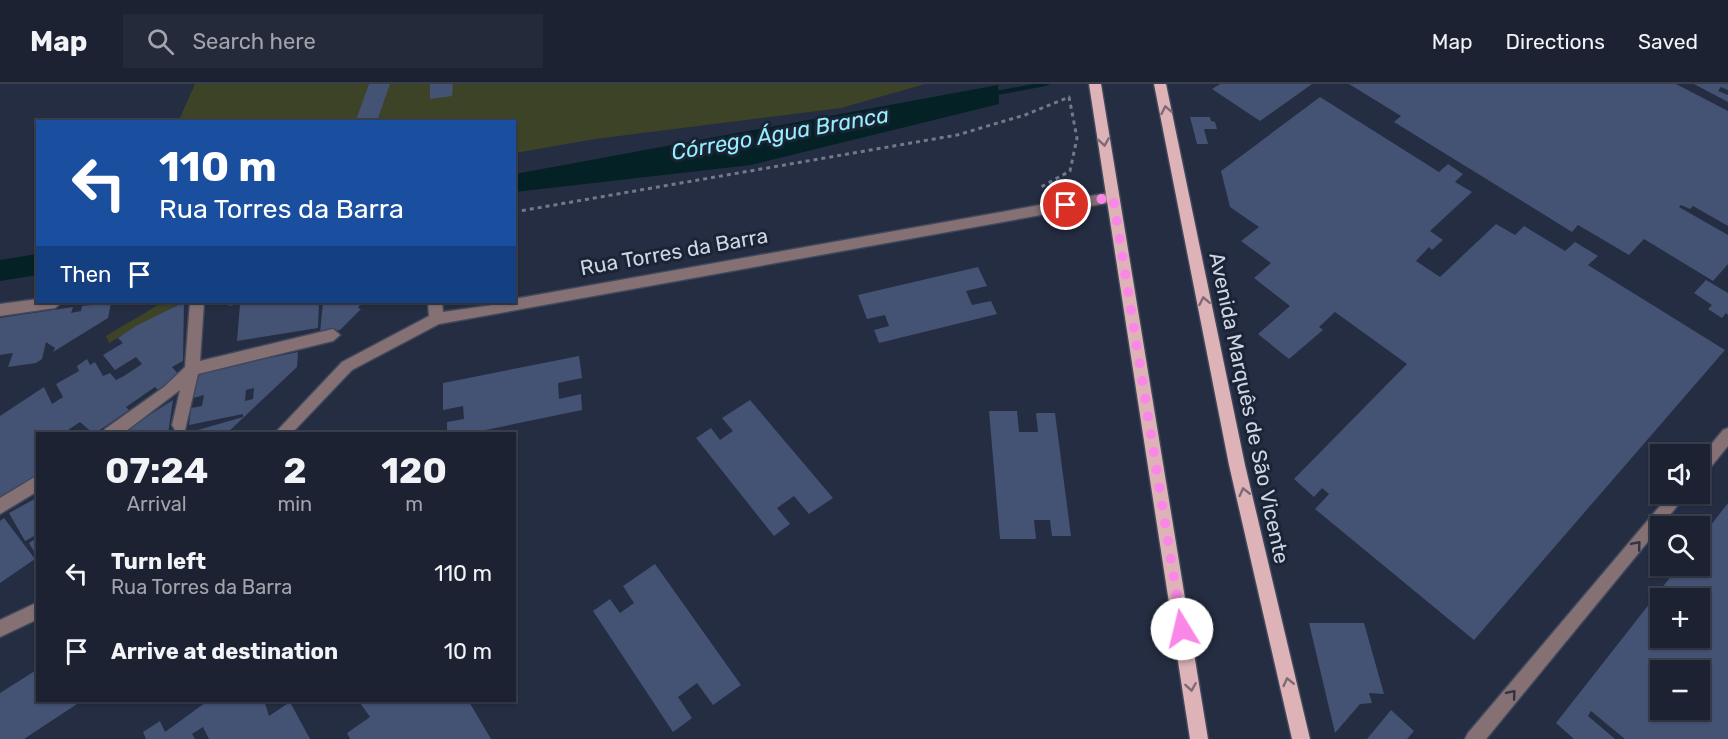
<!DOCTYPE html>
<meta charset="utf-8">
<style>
:root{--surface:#1c2232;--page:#252a3a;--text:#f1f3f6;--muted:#a0a4ac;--line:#3a3f4d}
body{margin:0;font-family:Rubik,sans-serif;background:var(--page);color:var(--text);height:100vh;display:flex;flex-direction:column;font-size:22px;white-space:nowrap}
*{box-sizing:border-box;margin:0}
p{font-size:20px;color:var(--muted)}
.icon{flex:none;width:33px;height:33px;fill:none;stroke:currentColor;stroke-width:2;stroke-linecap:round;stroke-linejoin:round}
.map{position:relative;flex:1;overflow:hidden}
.sheet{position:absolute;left:36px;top:348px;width:480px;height:270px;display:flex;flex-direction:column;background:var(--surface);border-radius:0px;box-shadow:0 2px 4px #0004,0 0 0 2px var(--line)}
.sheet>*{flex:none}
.hud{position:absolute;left:36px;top:36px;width:480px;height:183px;border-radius:0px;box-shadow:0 2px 4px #0004,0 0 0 2px var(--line);background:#1a4fa0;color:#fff;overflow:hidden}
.tools{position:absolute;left:1650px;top:360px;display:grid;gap:12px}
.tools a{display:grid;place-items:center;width:60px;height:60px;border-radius:0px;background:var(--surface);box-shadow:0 2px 4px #0004,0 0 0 2px var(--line);font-size:30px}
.pin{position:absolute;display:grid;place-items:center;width:51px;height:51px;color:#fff;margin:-26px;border:3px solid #fff;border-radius:50%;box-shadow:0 2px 6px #0007}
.me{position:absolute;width:66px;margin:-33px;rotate:351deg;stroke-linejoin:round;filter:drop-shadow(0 0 4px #0008)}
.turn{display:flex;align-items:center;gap:21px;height:126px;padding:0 24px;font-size:27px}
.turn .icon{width:78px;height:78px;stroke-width:2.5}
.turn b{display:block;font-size:42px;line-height:51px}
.then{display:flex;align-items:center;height:57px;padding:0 24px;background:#0003;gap:12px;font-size:22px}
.eta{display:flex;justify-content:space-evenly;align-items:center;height:102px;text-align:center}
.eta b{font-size:36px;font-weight:700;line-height:42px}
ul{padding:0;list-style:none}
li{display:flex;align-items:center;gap:18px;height:78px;padding:0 24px}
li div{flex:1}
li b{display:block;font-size:22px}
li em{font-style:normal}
header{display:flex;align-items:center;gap:36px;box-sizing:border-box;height:84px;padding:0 30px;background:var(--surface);border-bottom:2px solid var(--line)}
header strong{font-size:28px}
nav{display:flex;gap:33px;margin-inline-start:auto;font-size:21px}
.search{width:420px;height:54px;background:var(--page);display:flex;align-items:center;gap:15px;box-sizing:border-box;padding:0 21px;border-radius:0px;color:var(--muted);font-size:22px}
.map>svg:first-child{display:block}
.green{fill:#3d4326}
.water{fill:#042225}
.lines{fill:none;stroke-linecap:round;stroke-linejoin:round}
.stream{fill:#042225;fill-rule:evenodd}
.building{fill:#445274;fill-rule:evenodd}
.minor-casing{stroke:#40485c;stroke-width:3}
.major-casing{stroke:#40485c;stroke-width:3}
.path{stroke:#72798a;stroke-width:3;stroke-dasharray:4 4;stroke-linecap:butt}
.minor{fill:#857073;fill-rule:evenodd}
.major{fill:#ddb3b7;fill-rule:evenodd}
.oneway{stroke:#7c6b77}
.oneway2{stroke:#303243}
.route{stroke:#fa87e7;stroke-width:10;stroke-dasharray:0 18}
.labels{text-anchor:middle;stroke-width:6;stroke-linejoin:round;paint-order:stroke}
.street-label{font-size:21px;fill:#cfd5e2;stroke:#1b2337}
.water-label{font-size:22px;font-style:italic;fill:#94f0fa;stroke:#1b2337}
</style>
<header>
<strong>Map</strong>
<div class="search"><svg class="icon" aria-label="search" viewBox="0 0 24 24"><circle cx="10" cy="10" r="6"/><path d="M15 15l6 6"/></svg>Search here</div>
<nav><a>Map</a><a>Directions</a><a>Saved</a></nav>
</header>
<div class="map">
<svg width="1728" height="655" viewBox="0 0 1728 655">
<rect width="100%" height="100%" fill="#252d42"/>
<path class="green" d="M195,0H925L841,24L595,55L515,69L514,38H178Z
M163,218H182L109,259L106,252Z"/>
<path class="water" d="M998,1L999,20L751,81L515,108V90Z
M37,170V191L0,197V176Z"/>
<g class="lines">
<path class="stream" d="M1033,0H1050L1046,2L986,13L982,11L986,9Z"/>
</g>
<path class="building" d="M369,0H390L377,37L356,36Z
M430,0H453L452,12L430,15Z
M1220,0H1312L1260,37L1212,5Z
M1349,0H1676L1728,27V142L1693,122L1690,125L1681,121L1679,123L1728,151V180L1713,197L1644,155L1629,171L1578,141L1572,148L1394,38L1401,32Z
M1694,0H1728V6L1721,3L1718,7L1728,11V18Z
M1320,13L1439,88L1448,80L1463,90L1455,98L1472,108L1430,147L1443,156L1432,166L1429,163L1416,177L1440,193L1496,140L1515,151L1524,142L1565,167L1575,158L1598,172L1588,181L1725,266L1474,556L1315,425L1329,410L1322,404L1314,413L1294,395L1407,280L1335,228L1319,243L1323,246L1289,275L1258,250L1290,222L1254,194L1271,179L1241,157L1259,143L1230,123L1221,87Z
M1190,33H1210L1211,37L1215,38L1217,45H1204L1208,60H1197Z
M978,183L987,202L966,207L972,221L991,217L997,230L879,259L874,246L889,242L885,231L867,235L858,211Z
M1706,196L1728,209V231L1726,229L1722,234L1708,225L1712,221L1694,209Z
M184,218L183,277L172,283L180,292L158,306L155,303L126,323L129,326L94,350L80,338L62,350H38V390L0,415V332L44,303L52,320L63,313L56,300L79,287L77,282L87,275L90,281L95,278L103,292L110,289L116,296L124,292L142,280L136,273L115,286L103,271L123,259L118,254L136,242Z
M229,218H319L318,244L237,257L240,220L229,222Z
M323,218H362L358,224L361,225L340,246L320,249Z
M111,219L108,234L53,268L55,264L46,258L42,275L36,279L8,283L13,269L0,271V234L73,223L71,229L81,227L82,222Z
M298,268L297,283L226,350H184L243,333V330L189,341L191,324L202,322L204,311L193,314L196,289ZM254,304L253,315L245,317L246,306Z
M579,272L582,294L558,299L559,315L581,310L582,326L466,350H447V338L464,335L463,322L443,326V299Z
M173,316L168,350H119Z
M750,316L833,414L809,430L794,412L777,424L790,440L774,452L696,354L711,344L720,356L733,347L722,334Z
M989,327H1017L1019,348H1038L1036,329H1055L1071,452H1052L1050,436H1034L1036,455H1000Z
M38,413V450L25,457L9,429Z
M1728,419V655H1625L1591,627L1588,632L1615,655H1574L1556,639L1679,482H1700V455ZM1660,514H1700V554H1660ZM1660,586H1700V626H1660Z
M4,434L35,475L0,499V437Z
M38,453V474L29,459Z
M655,480L741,601L713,621L697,599L678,613L692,634L673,648L593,527L610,515L620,529L634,519L623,502Z
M1309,539H1364L1384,610L1369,609L1372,619L1360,620L1335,649Z
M38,585V616H83L24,655H0V609Z
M209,616H264L269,632L290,618L310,655H209L203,643L192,650L195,655H146L143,648L160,637L165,648Z
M358,616H468L491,655H350L347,649L370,633Z
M1391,626L1414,647L1407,655H1367Z"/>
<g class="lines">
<defs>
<path id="minor" d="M1113,108L1119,113L1113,118L439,240L352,286L291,350H274L342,278L429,232L428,218H442L443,228L514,218V215Z
M38,215V218H62L55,224L0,232V220Z
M190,218H204L200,277L333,245L340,251L333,257L198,290L185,346L180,348L175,346L172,341L180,306L122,350H103L105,345L164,303L185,283Z
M1728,344V362L1705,390L1700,392V374L1723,346Z
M38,391V407L0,430V414Z
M1670,410H1687L1486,655H1465L1468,649Z
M38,518V535L0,553V536Z"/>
<path id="major" d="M1089,0H1101L1208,655H1190Z
M1154,0H1166L1245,381L1310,655H1292L1229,381Z"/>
</defs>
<use href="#minor" class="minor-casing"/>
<use href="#major" class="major-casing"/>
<path class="path" d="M514,128L957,51L1025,31L1069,13L1077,54L1070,87L1041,103"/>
<use href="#minor" class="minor"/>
<use href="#major" class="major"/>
</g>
<defs><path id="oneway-chevron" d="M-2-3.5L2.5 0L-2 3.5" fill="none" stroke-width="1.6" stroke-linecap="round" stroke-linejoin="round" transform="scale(1.5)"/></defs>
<g class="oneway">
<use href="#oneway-chevron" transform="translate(1166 26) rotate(-101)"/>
<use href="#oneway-chevron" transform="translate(1104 58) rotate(81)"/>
<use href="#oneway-chevron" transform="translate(1204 217) rotate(-101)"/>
<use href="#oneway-chevron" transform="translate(1244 408) rotate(-103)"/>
<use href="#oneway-chevron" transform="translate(1288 598) rotate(-103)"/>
<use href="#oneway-chevron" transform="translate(1191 603) rotate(81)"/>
</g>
<g class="oneway2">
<use href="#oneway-chevron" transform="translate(1637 461) rotate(-50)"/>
<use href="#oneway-chevron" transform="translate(1512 610) rotate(-50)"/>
</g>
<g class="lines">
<path class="route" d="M1066,121L1113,113L1182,545"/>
</g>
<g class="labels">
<g class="street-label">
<text transform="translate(674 168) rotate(-10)" y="7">Rua Torres da Barra</text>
<text transform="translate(1249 324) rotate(78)" y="7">Avenida Marquês de São Vicente</text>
</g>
<g class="water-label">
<text transform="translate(780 49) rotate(-10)" y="8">Córrego Água Branca</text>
</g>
</g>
</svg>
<div class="tools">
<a><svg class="icon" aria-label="sound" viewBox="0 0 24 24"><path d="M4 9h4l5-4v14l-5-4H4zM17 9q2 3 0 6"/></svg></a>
<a><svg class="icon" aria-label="search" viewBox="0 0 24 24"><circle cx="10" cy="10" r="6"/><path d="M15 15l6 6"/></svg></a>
<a>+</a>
<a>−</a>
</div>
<div class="pin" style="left:1066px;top:121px;background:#d93025"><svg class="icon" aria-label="arrive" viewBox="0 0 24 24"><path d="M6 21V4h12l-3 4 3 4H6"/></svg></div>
<svg class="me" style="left:1182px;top:545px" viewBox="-20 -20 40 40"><circle r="19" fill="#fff"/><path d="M0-13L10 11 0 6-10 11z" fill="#fa87e7"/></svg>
<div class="hud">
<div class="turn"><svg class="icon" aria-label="left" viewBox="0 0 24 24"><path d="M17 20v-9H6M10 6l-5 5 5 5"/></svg><div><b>110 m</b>Rua Torres da Barra</div></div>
<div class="then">Then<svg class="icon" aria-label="arrive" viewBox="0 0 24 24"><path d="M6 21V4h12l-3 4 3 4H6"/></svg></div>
</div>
<section class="sheet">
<div class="eta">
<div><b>07:24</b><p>Arrival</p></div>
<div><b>2</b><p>min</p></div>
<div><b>120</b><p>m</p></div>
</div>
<ul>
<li><svg class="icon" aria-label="left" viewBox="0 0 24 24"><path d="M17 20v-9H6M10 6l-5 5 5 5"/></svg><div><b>Turn left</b><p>Rua Torres da Barra</p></div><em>110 m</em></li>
<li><svg class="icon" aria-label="arrive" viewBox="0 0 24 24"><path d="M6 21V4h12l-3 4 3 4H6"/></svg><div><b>Arrive at destination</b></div><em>10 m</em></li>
</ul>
</section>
</div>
